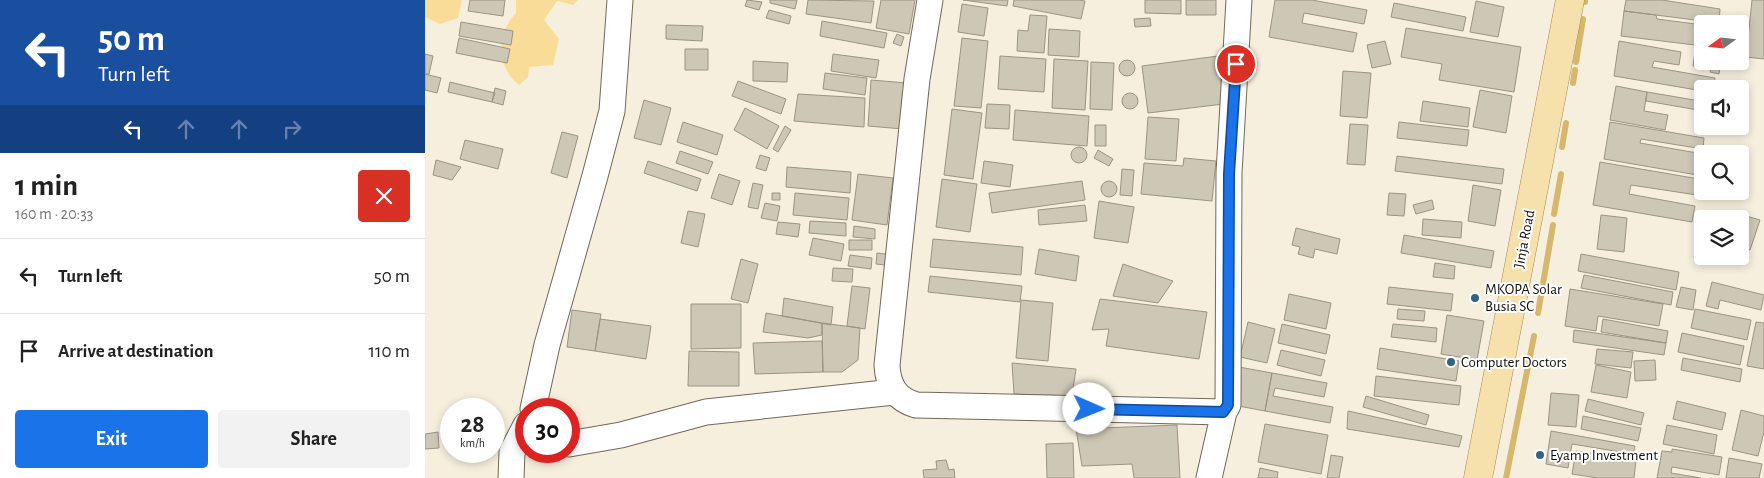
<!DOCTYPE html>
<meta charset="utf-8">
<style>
:root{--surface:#fff;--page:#f2f2f2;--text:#222;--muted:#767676;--line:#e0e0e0;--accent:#1a73e8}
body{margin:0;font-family:"Alegreya Sans",sans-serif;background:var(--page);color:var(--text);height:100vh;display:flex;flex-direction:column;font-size:19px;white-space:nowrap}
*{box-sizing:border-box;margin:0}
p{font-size:16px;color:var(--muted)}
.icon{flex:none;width:28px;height:28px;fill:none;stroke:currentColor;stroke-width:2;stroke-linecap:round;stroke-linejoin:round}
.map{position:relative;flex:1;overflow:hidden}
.drawer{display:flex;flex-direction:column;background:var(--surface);width:425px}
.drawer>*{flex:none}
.guide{background:#1a4fa0;color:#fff;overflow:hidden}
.needle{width:32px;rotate:255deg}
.controls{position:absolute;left:1269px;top:15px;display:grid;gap:10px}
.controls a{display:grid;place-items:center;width:55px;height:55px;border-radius:5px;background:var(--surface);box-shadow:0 2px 8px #0003;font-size:25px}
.speed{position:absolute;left:15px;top:398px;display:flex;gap:10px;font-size:25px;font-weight:700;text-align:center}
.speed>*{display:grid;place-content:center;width:65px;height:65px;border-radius:50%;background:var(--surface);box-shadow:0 2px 8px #0003;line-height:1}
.speed small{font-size:12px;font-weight:400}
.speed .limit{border:8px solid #d22;background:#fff;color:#111}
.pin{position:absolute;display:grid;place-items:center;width:42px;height:42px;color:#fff;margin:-21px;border:2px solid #fff;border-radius:50%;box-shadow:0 1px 5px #0007}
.me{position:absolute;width:55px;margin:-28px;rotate:91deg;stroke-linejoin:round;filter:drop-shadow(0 0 4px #0008)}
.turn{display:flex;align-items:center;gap:18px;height:105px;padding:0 15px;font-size:22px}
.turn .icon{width:65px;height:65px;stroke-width:2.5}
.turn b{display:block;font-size:35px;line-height:42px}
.lanes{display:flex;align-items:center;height:48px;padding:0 15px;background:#0003;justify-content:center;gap:25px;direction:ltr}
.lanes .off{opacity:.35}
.round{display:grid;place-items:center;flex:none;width:52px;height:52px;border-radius:5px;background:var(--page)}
.head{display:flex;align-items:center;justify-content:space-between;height:85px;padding:0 15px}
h1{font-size:30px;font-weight:700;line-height:38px}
.cta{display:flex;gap:10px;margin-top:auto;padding:10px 15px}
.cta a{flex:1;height:58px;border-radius:5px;background:var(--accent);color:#fff;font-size:20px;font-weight:700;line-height:58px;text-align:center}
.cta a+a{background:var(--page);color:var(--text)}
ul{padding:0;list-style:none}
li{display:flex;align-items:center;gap:15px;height:75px;padding:0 15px;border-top:1px solid var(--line)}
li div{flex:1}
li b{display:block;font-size:19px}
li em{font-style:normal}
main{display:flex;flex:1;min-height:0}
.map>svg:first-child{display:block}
.green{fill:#f9dc97}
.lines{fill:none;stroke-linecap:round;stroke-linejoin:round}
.stream{stroke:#d6b76b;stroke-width:6}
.building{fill:#cdc7b6;stroke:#9b9485}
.minor-casing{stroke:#70695b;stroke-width:27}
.major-casing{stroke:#a28a50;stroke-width:29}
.minor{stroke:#fff;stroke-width:25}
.major{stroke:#f6e1ad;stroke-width:28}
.route-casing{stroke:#114b97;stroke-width:12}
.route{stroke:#1a73e8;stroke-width:9}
.poi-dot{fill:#326381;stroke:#fff;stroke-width:2}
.labels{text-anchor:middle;stroke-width:4;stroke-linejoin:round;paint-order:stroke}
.street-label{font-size:15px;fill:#110f09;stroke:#fff}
.poi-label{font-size:15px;fill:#110f09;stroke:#fff;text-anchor:start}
</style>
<main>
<section class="drawer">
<div class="guide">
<div class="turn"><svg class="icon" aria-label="left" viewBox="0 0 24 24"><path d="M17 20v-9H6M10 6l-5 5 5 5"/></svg><div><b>50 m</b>Turn left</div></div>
<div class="lanes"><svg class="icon" aria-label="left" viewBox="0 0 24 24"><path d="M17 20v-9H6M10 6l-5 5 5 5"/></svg><svg class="icon off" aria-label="ahead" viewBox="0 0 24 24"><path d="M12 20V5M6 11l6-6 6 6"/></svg><svg class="icon off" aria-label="ahead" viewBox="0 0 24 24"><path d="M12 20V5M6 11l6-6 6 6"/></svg><svg class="icon off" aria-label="right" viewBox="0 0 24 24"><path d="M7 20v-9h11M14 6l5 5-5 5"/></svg></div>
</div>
<div class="head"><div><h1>1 min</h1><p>160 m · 20:33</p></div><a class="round" style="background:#d93025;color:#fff"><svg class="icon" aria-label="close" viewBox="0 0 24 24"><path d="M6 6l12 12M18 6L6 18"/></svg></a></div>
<ul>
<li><svg class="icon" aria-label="left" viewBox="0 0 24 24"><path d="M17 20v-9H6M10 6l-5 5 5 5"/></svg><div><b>Turn left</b></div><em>50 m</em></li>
<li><svg class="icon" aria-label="arrive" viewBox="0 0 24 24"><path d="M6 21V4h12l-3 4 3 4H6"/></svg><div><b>Arrive at destination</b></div><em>110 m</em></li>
</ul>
<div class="cta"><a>Exit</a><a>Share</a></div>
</section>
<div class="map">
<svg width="1339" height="478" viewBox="0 0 1339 478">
<rect width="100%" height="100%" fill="#f6efde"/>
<path class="green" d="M0,0H37L33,18L15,24L0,17Z
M91,0H153L148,5L132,1L119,20L134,39L128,65L104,67L103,77L94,85C71,67 71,33 91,13Z"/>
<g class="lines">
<path class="stream" d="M1160,2V0
M1151,62L1158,19
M1148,83L1150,70
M1137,147L1141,123
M1129,214L1136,174
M1113,313L1128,225
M1081,478L1109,336"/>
</g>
<path class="building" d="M45,0H80L78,16L43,11Z
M322,0L337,2L334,10L320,6Z
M345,0H372L370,9L345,3Z
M383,0L449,1L446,23L381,14Z
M456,0H490L484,34L451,28Z
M538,0H583L582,6Z
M589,0H654L660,1L656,19L588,6Z
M720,0H756V14L720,13Z
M761,0H791V15H761Z
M850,0H887L942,10L939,24L879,13L877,23L932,33L928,52L844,37Z
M1201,0H1237L1295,9L1294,23L1199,11Z
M1327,0H1339V59L1321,57Z
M1051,1L1079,7L1073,37L1045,32Z
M969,3L1041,17L1038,31L966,17Z
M537,4L563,8L559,36L533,32Z
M344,10L366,16L364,24L341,18Z
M1199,11L1231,15L1232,19L1278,25V46L1196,36Z
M605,15L622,16L619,53L592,51L593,30L603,31Z
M725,18L726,26L710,27L709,19Z
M397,21L462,33L459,48L395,36Z
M36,22L88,31L86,45L34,36Z
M241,25L278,26L277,41L241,39Z
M981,28L1096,47L1089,92L1014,80L1017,64L976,57Z
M624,29L655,31L654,57L623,55Z
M472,34L479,37L476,46L468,43Z
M34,38L85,49L82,63L31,53Z
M537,38L563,41L556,108L529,106Z
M960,41L966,64L947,68L942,45Z
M1194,41L1256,52L1254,65L1229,61L1227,67L1290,78L1288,89H1278V91L1189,76Z
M260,49H283V70H260Z
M1270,52L1278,53V61H1296L1294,74L1285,72L1286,69L1268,66Z
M0,54L8,56L4,74H0Z
M408,54L454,60L451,78L406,71Z
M575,56L621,59L619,92L573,89Z
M793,56L799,104L723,113L717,66Z
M629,59L663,61L660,110L627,108Z
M694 68a8 8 0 1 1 16 0a8 8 0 1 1-16 0Z
M328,61L363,63L362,82L328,81Z
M666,62L689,63L687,110L665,109Z
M918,71L946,73L942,118L915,116Z
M400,73L442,78L440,95L398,89Z
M0,74L16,78L12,93L0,90Z
M446,80L482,83L478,129L443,126Z
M313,81L361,99L356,114L307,96Z
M25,82L70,93L67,102L23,92Z
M1191,86L1222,92L1219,111L1243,115L1240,130L1185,120Z
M70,88L81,91L78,105L67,102Z
M1055,90L1087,96L1081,133L1048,127Z
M1222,92L1275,101L1273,110L1221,101Z
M697 101a8 8 0 1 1 16 0a8 8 0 1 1-16 0Z
M373,94L440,98L439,127L369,121Z
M219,100L246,108L236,145L209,138Z
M998,101L1045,108L1043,127L995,121Z
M562,104L585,105L584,129L560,128Z
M320,108L354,126L342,149L309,130Z
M527,109L557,113L548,179L519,175Z
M590,110L664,116L662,146L588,140Z
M723,117L754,119L751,161L720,159Z
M258,122L298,135L292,155L252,142Z
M974,122L1044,130L1042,146L972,138Z
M1185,122L1279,138L1278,149L1216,139L1215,143L1278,154V176L1179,159Z
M925,124L943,125L940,165L922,164Z
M670,125H681V146H670Z
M360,126L366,130L353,152L348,149Z
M137,132L153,136L142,178L126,173Z
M40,140L78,149L73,169L35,159Z
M646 155a8 8 0 1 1 16 0a8 8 0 1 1-16 0Z
M673,150L688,159L684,166L669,158Z
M255,151L288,162L283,174L251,163Z
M335,155L345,158L341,171L331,168Z
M972,156L1079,169L1077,184L970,171Z
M759,158L791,161L787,201L716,194L719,163L758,166Z
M11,160L36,167L27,180L8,175Z
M223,161L276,179L272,191L219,173Z
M559,161L588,165L585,187L556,183Z
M1175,162L1274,179L1272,195L1206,185L1204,194L1270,206L1267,222L1168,205Z
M362,167L426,172L425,193L361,187Z
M697,169L709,170L707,196L695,195Z
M294,174L315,181L307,205L286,198Z
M433,174L468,178L462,225L427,220Z
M517,179L552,184L545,232L511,227Z
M657,181L660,200L567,213L564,193Z
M676 189a8 8 0 1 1 16 0a8 8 0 1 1-16 0Z
M328,183L338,185L333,209L323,207Z
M1048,185L1076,190L1070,226L1043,221Z
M347,193H355V200H347Z
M370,193L424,198L422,220L368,215Z
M964,193L981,194L979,216L962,215Z
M1007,200L1009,209L991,214L988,205Z
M674,201L709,207L703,243L669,238Z
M340,203L355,206L352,221L336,218Z
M660,205L662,221L614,225L613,210Z
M263,211L280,214L273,247L256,243Z
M1311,213L1335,220L1325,250L1315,246V219H1309Z
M1176,215L1202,218L1199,252L1172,249Z
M998,219L1037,222L1036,238L997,235Z
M385,221L421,223V236L384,233Z
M353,222L375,224L373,237L351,234Z
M429,226L450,229V239L428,237Z
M871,228L915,239L912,254L890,249L888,258L873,254L875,247L867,245Z
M979,235L1069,251L1066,268L976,253Z
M388,238L419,244L416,261L384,255Z
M508,239L598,247L596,275L505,267Z
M424,240H447V250H424Z
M614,249L654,256L651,281L610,274Z
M452,253L461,254L460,265L451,264Z
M1156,254L1254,272L1251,290L1153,271Z
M425,255L447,258L446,269L423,266Z
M316,259L333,264L323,303L306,299Z
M1010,263L1030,266L1029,279L1008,277Z
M698,264L748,281L733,303L688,296Z
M408,268L428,269L427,282L407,281Z
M1159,275L1248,292L1246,305L1156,288Z
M505,276L597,286L595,302L503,292Z
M1287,282L1339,295L1336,310L1295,300L1293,309L1281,306Z
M427,286L445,288L440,329L422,326Z
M964,287L1028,294L1026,311L962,304Z
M1256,287L1271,290L1268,310L1251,307Z
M1145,289L1238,304L1234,326L1173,316L1171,331L1140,326Z
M864,294L906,303L901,329L859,320Z
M359,298L408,307L406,325L357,316Z
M675,299L782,312L774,359L681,346L684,329L667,330Z
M596,300L628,303L623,361L591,358Z
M266,304H316V348L266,349Z
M973,309L1000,311L999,321L972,319Z
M1270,309L1326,320L1322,340L1266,328Z
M147,310L176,314L170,351L142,347Z
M341,313L397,323V335L383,338L338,332Z
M1022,315L1059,321L1052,360L1016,354Z
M175,319L226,326L221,359L170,351Z
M1178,319L1243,331L1241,343L1176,332Z
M823,322L850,329L842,363L815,357Z
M1331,322L1339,323V369L1322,366Z
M397,323L435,328L433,360L417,372H398Z
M857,324L905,335L901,354L853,343Z
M968,324L1012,328L1011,342L966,337Z
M1149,330L1241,343L1239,355L1148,342Z
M1257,333L1319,346L1315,365L1253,352Z
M397,341L398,372L330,374L328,343Z
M955,348L1034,361L1031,381L952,369Z
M1172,349L1208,352L1206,368L1170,364Z
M856,350L900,360L896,376L852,365Z
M264,351L314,352V386H263Z
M1258,358L1317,369L1315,382L1256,370Z
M1230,360L1231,380L1210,381L1209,361Z
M587,363L651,369L647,396L589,394Z
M1171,365L1206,372L1202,398L1166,392Z
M814,367L847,373L840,411L808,405Z
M847,373L902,383L899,397L850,388L848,396L908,407L905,423L840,411Z
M951,376L1036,386L1034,405L949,396Z
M1126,393L1154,395L1151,427L1123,425Z
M941,396L1004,415L1001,425L938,407Z
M1163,399L1219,413L1216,425L1160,411Z
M1252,401L1301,413L1297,430L1248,419Z
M1316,410L1339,416V432L1333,456L1307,450Z
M923,411L1037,436L1034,447L922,429Z
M1158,416L1216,428L1213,441L1156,429Z
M840,424L903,435L896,474L833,462Z
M752,425L755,478H709L707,464L657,466L651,429Z
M1242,425L1292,435L1289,454L1238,444Z
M1126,431L1210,446L1208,454L1147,444L1143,468L1121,464Z
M13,432L14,448L0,449V434Z
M648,443L649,478H622L621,444Z
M1247,449L1297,457L1294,475L1247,467L1246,473L1276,478H1232L1237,451L1247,452Z
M1151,451L1211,460L1209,478H1173L1147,474Z
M906,455L918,457L914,478H902Z
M1304,458L1337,464L1334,478H1301Z
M521,460L524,470L529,469L530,478H499L498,470L512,469L511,461Z
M835,468L853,472L852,478H833Z"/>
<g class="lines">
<defs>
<path id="minor" d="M505,0L492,79L462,365C463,386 471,399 491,405L799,412
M108,409L122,345L170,176L187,111L195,0
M144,444L196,435L281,412L469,392
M86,478L87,452L101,425
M784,478L799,412L803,405L804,173L814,0"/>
<path id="major" d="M1053,478L1145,0"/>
</defs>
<use href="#minor" class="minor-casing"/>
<use href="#major" class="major-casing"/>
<use href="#minor" class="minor"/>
<use href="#major" class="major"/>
</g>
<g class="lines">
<defs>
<path id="route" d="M664,409L798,412L803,405L804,174L811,64"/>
</defs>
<use href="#route" class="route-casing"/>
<use href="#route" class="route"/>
</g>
<g class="poi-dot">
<circle cx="1050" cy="298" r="5"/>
<circle cx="1026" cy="362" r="5"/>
<circle cx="1115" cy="455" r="5"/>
</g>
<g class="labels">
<g class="street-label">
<text transform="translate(1099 239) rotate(-79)" y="5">Jinja Road</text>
</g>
<g class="poi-label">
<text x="1060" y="294">MKOPA Solar<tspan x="1060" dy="17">Busia SC</tspan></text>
<text x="1036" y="367">Computer Doctors</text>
<text x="1125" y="460">Eyamp Investment</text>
</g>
</g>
</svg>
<div class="controls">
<a><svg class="needle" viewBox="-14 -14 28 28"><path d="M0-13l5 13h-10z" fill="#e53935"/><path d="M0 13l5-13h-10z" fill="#767676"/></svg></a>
<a><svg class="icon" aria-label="sound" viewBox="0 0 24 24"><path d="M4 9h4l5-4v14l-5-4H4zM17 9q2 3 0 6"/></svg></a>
<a><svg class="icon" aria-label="search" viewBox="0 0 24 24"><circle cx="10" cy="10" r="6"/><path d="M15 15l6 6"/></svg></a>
<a><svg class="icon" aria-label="layers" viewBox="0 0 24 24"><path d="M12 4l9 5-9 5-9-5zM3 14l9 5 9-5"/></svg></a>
</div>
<div class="speed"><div>28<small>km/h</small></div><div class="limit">30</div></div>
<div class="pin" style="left:811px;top:64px;background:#d93025"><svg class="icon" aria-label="arrive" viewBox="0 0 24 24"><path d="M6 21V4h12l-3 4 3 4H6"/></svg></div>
<svg class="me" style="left:664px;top:409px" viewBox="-20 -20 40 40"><circle r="19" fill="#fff"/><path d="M0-13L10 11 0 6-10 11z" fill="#1a73e8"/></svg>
</div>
</main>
